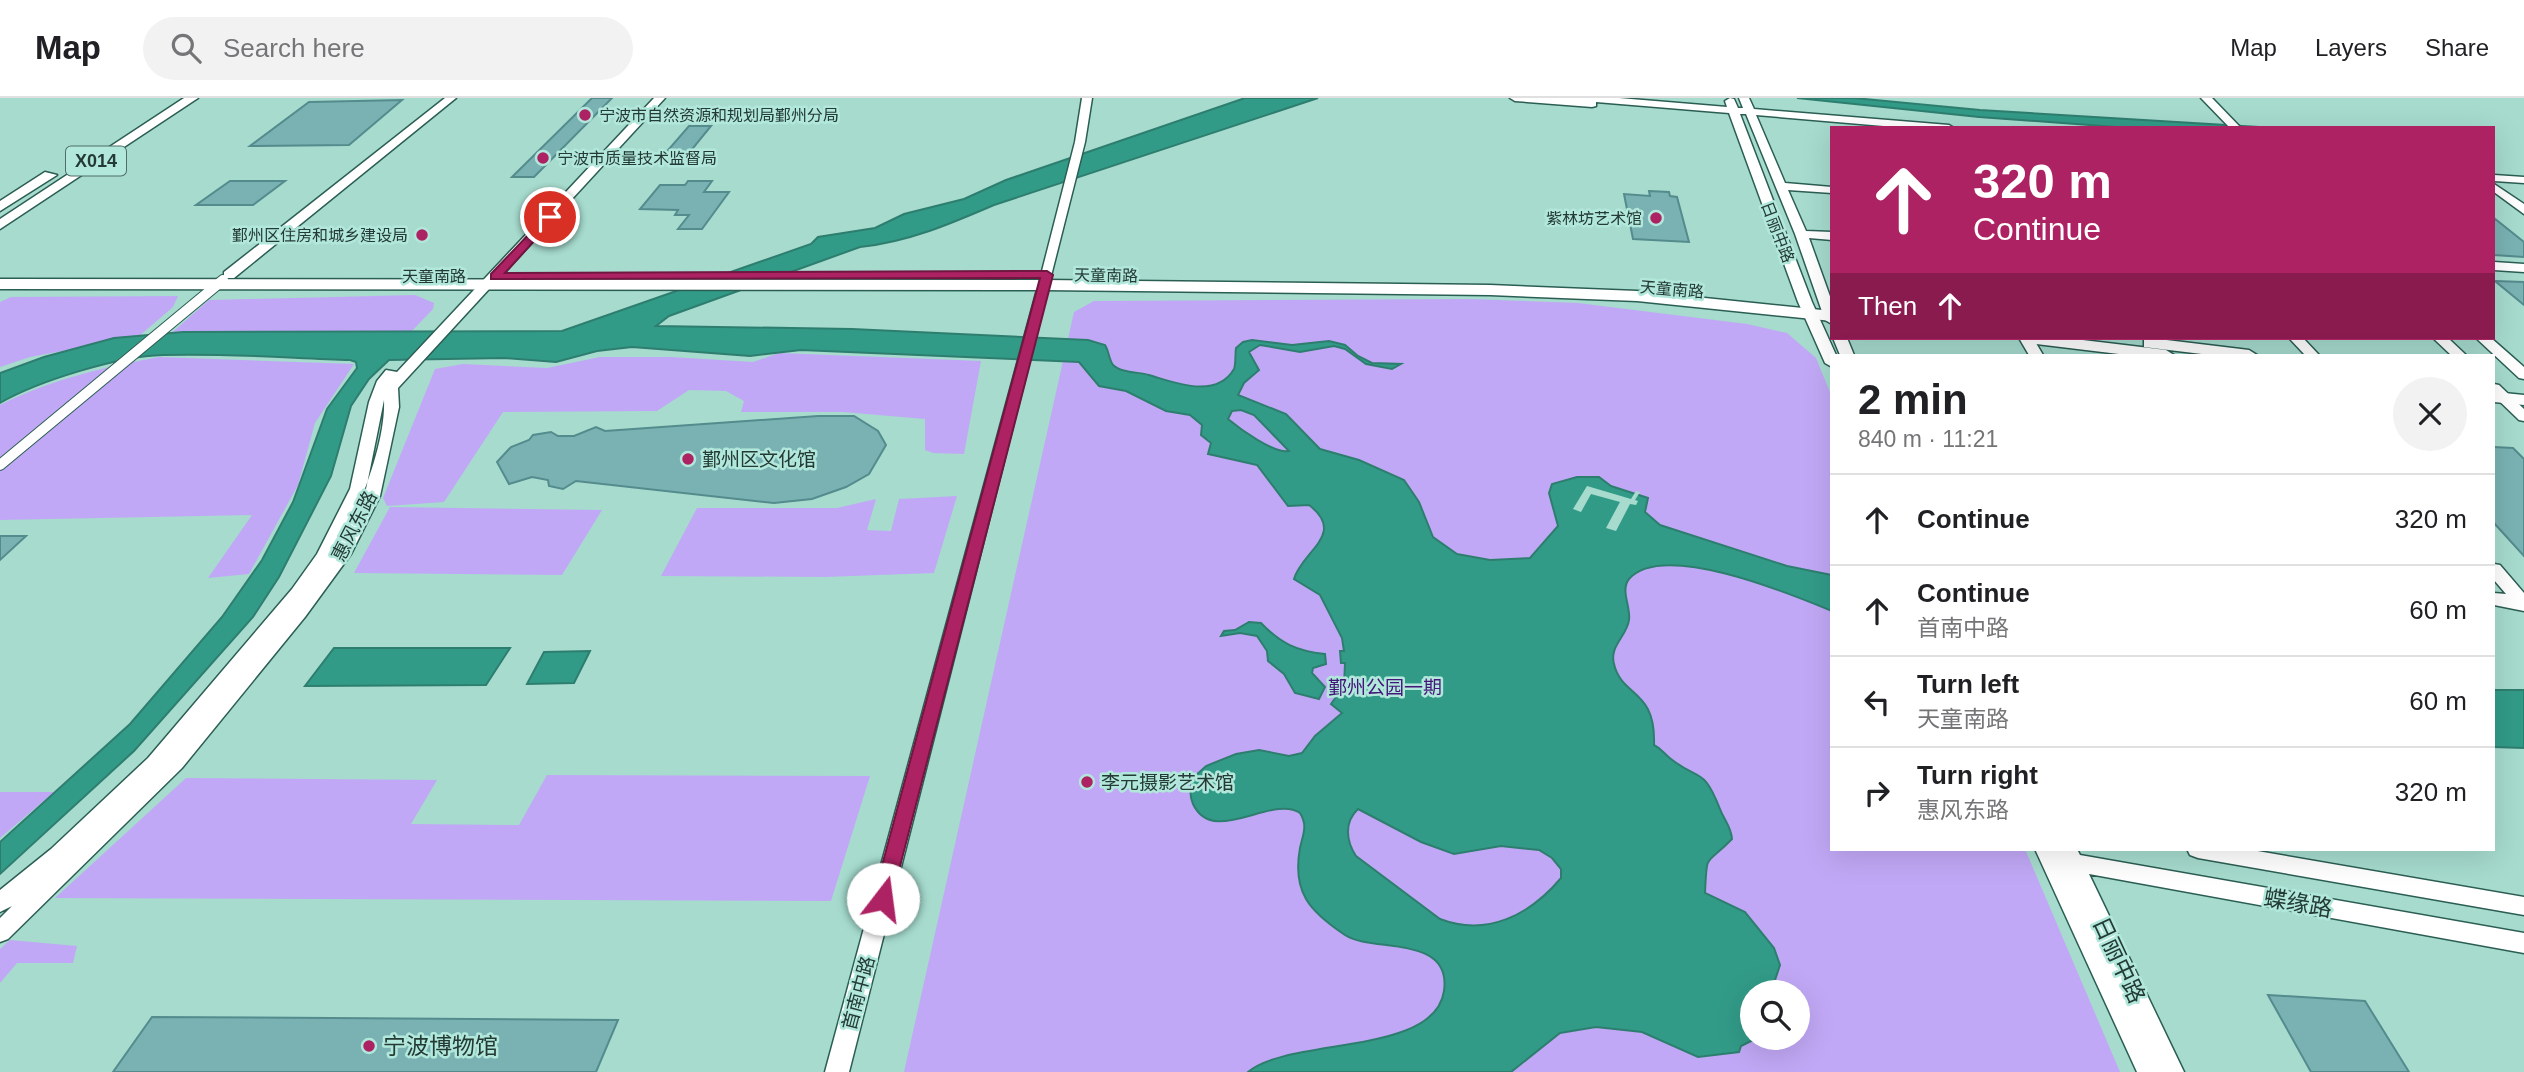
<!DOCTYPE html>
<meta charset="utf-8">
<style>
:root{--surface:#fff;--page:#f2f2f2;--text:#202124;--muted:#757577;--line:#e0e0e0}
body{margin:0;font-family:Helvetica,"Noto Sans SC",sans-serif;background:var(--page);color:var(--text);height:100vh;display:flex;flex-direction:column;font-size:26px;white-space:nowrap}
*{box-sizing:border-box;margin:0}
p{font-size:23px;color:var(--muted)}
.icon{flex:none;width:38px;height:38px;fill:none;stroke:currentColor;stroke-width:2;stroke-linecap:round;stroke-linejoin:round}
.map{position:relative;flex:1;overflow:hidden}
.sheet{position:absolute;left:1830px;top:256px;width:665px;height:497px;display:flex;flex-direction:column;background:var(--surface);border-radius:0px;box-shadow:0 7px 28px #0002}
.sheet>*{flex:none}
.top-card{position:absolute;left:1830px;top:28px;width:665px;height:214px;border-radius:0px;box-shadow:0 7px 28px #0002;background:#ad2263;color:#fff;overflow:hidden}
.buttons{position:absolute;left:1740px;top:882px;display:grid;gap:14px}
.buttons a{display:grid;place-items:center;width:70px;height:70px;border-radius:50%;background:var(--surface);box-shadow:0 7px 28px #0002;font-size:35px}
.pin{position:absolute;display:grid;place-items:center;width:60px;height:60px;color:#fff;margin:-30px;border:4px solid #fff;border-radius:50%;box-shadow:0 2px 7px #0007}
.me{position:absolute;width:77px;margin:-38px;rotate:15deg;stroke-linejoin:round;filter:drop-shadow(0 0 5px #0008)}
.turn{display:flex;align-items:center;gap:24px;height:147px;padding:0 28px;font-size:32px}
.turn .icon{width:91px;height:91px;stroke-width:2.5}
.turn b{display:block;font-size:49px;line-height:60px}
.then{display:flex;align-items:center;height:66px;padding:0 28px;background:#0003;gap:14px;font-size:26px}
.round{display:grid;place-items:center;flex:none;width:74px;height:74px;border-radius:37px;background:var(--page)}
.summary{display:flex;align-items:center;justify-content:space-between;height:119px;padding:0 28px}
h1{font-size:42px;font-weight:700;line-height:52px}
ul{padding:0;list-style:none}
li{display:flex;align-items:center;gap:21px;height:91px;padding:0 28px;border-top:2px solid var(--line)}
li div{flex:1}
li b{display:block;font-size:26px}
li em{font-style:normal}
header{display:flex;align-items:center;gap:42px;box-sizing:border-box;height:98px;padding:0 35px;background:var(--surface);border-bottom:2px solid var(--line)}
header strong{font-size:33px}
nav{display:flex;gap:38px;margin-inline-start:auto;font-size:24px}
.search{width:490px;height:63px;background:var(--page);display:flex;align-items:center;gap:18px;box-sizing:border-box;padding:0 24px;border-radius:38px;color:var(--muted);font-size:26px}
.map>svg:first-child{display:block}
.green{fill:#c1a8f6;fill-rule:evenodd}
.water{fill:#329b88;stroke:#2e7e6f;stroke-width:2;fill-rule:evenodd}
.pier{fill:#a6dbce}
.building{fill:#7ab2b3;stroke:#548b8d;stroke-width:2}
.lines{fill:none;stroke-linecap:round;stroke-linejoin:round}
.street-casing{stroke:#2b5e53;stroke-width:12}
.secondary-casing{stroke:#2b5e53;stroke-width:3}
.primary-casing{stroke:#2b5e53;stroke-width:3}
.street{stroke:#fff;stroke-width:10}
.secondary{fill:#fff;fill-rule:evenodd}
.primary{fill:#fff;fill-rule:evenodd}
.route{fill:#ad2263;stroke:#701640;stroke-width:2}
.poi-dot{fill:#ad2263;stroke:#b2e8db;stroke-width:2.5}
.labels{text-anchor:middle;stroke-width:5;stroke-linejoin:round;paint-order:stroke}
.far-poi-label{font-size:16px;fill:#243a35;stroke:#b2e8db;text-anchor:start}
.far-street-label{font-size:16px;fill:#243a35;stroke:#b2e8db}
.shield{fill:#b2e8db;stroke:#4f6e67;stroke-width:2}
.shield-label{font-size:18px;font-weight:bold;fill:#243a35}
.poi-label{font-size:19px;fill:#243a35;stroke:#b2e8db;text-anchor:start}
.street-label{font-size:19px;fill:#243a35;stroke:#b2e8db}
.park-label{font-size:19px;fill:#441679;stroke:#b2e8db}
.near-street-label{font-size:23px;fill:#243a35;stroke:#b2e8db}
.near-poi-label{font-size:23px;fill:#243a35;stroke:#b2e8db;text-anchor:start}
</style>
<header>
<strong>Map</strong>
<div class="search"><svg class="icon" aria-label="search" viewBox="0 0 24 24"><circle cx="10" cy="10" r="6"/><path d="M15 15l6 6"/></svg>Search here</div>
<nav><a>Map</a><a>Layers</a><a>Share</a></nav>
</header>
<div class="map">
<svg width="2524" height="974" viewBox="0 0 2524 974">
<rect width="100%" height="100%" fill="#a6dbce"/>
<path class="green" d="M415,197L434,205L433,211L411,234L168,238L209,202Z
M178,198L173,209L138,239L30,259L0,269V204L11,199Z
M1470,201L1578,205L1747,226L1787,235L1816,260L1832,299V751H2025L2120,974H904L1074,214L1094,203ZM1752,894H1797V940H1752Z
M779,255L981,263L964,356L933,355L925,352V321L843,314H741L744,303L726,293L689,292L657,313L503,314L444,404L387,408L383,400L435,271L463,266L547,270L600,259H671L753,264Z
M159,259L354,266L315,325L298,387L249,476L208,480L252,417L0,422V307C50,282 104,269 159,259Z
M957,398L934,475L825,479L661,478L697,410H837L876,401L867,432L891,433L899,401Z
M390,409L602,412L562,477L354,475Z
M547,677L870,678L831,803L55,800L186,680L437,682L411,726L519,727Z
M0,694H54L0,740Z
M10,842L77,848L73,865H17L0,885V851Z"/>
<path class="water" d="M1245,0H1318L994,107C950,126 908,144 860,149L669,218L656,228L852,231L1088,242L1105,247C1109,253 1109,262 1113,267C1121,275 1139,274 1149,277C1173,284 1216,302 1234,271C1236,266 1235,257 1236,250L1243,244L1252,242L1292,247L1329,243L1345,247L1358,258L1372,265L1401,266L1392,271L1366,266L1345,251L1334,248L1300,254L1260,247L1249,254L1259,272L1244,285L1238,297L1286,316L1320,351L1359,362L1404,382L1419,404L1433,439L1457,456L1490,462L1530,460L1558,428L1549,395L1552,386L1577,379H1599L1611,388L1648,400L1645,414L1660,427L1787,468L1832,477V513C1793,497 1663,442 1629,481C1620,492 1631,509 1629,522C1627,538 1609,548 1614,566C1622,600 1656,590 1654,647C1662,651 1664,656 1671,661C1700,684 1703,668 1720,711C1724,722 1731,728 1732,741C1705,769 1707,752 1705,795L1745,814L1774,850L1780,867L1771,894H1752V940H1757L1741,948L1739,954L1698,959L1642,934L1596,929L1560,935L1511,974H1248C1289,939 1435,958 1444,893C1452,836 1372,855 1345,837C1309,813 1292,794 1300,750C1303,736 1308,728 1300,715C1272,696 1213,749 1193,706C1189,697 1190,688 1194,679L1206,668L1236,656L1259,652L1289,658L1302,655L1315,638L1342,615L1331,606L1344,588L1345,565H1341L1340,553H1344L1342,540L1320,497L1294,481C1302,453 1347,436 1309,407L1288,408L1257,367L1208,356L1211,345L1201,337L1202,327L1190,317L1166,313L1126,293L1099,288L1079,264L801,252L750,258L632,249L597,253L556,264L504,260L389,262L369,281L351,308L331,378L279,479L253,519L134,653L0,776V744L130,626L222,519L262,462L293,404L327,311L357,270L356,264L350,262C288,260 225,255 163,257C119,258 38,283 0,305V275L44,259L114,240L183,234L562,233L811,146L818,139L875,130L904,116L964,101L1006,82ZM1232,313L1241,312L1254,317L1289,353C1274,356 1240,331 1228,321ZM1358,711L1421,744L1454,756L1501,748L1539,752L1552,760L1561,771V780C1530,817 1487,839 1440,821L1356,758C1346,743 1344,724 1358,711Z
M1797,0H1854L1980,12L2276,30L2116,29L1979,19Z
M1249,524L1261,525C1280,545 1296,553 1325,556L1326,566L1313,570L1312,575L1325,589L1319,601L1295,595L1284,576L1268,563L1267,553L1257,538L1240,535L1221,538L1224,533L1235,532Z
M334,550H510L486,587L305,588Z
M590,553L574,585L527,586L544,554Z
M2494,592H2524V650L2494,649Z"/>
<path class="pier" d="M1587,388L1631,401L1636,393L1640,394L1635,402L1638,403L1636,407L1630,406L1616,433L1606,430L1620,404L1591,396L1581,414L1573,411Z"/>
<path class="building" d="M592,0H612L534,79H512Z
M402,2L349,47L250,48L309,4Z
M689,28H711L685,60L662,59Z
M230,83H285L253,107H196Z
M688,83H712L704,94H729L702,131H678L689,117H675L678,112L640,111L660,87H685Z
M1649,93L1669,94L1670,98L1677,99L1689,144L1633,141L1624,96L1650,98Z
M2494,120L2524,144V159L2494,157Z
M2495,183L2524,184V207Z
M818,318H854L878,333L886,347L869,376L846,389L812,401L774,405L576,383L563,391L549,388L548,382L532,379L509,386L497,364L511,349L529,342L533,337L551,334L558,338H574L596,329L605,333Z
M2494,349L2513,350L2524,361V458L2494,425Z
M0,438H26L0,462Z
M2268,897L2365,903L2409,974H2311Z
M152,919L331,920L618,922L596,974H113Z"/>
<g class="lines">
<defs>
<path id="street" d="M0,367L223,182"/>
<path id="secondary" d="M445,0H456L234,180H224V174Z
M654,0H665L398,290L399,309L380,398L351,456L305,519L182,670L8,841L0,844V820L12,808L0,814V792L51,751L148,660L292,491L317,456L350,391L369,304L377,283L386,272L397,274ZM384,302C386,345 358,416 335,453L366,391Z
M1082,0H1092L1085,44L849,974H825L1041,177L1075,44Z
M1510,0H1619L1727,9L1725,3L1730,0L1734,1L1738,10H1743L1739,0H1749L1754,11L1949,27L1954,30H1907L1756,17L1785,85L1832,89V95L1788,92L1806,133L1832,134V142L1809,140L1832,204V226L1825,222L1795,136L1746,16H1740L1812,204L1836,257H1832V269L1825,265L1798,204L1729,15L1596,4V8L1592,9L1515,3Z
M2201,0H2212L2241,30H2230Z
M2494,77L2524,79V85L2494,83Z
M2494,86L2524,106V116L2494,94Z
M2494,164L2524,166V174L2494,172Z
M1833,240H1847L1854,257H1840Z
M2019,240H2033L2043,257H2029Z
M2289,240H2303L2319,257H2305Z
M2433,240H2448L2466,257H2451Z
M2476,240H2491L2524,269V281L2519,280Z
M2494,286L2499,287L2524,311V323L2519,322L2494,298Z
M2494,466L2500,467L2524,495V513L2494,507V495L2506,496L2494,482Z
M2035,751H2077L2080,757L2524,835V855L2089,776L2184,974H2137Z
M2187,751H2246L2524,799V817L2198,760L2190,757Z"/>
<path id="primary" d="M184,0H198L0,131V121Z
M45,74L57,77L0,113V103Z
M0,181L1044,182L1490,187L1637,193L1832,213V223L1637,203L1490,197L1044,192L0,191Z
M2020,240H2066L2166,252L2174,257H2127L2028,245Z
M2150,240L2249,252L2257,257H2210L2144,249V241Z
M2494,294L2524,297V307L2494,304Z"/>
</defs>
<use href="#street" class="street-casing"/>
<use href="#secondary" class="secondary-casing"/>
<use href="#primary" class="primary-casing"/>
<use href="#street" class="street"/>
<use href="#secondary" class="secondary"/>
<use href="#primary" class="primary"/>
</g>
<path class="route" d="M547,117L556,119L505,175L1047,173L1053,177L890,807H876L873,801L1040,180L491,181V176Z"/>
<g class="poi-dot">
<circle cx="585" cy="17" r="7"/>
<circle cx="543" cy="60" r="7"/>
<circle cx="1656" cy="120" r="7"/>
<circle cx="422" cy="137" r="7"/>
<circle cx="688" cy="361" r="7"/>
<circle cx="1087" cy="684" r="7"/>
<circle cx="369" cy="948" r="7"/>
</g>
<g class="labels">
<g class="far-poi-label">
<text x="599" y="23">宁波市自然资源和规划局鄞州分局</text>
<text x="557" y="66">宁波市质量技术监督局</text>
<text x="1642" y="126" text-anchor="end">紫林坊艺术馆</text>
<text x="408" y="143" text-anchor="end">鄞州区住房和城乡建设局</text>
</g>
<g class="far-street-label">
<text transform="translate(1778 134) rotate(69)" y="6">日丽中路</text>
<text transform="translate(1106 177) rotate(1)" y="6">天童南路</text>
<text x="434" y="184">天童南路</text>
<text transform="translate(1672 191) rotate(5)" y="6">天童南路</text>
</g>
<rect class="shield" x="66" y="48.5" width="60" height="29" rx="5"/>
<g class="shield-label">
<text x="96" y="69">X014</text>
</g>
<g class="poi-label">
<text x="702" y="368">鄞州区文化馆</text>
<text x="1101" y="691">李元摄影艺术馆</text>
</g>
<g class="street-label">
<text transform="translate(354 428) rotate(-63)" y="7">惠风东路</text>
<text transform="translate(858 895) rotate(-75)" y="7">首南中路</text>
</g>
<g class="park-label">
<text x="1385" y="596">鄞州公园一期</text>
</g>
<g class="near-street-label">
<text transform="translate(2298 805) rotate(10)" y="8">蝶缘路</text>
<text transform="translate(2119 862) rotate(65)" y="8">日丽中路</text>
</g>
<g class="near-poi-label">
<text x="383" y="956">宁波博物馆</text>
</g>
</g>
</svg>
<div class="buttons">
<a><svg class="icon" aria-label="search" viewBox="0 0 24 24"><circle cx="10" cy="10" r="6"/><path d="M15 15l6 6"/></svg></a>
</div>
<div class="pin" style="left:550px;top:119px;background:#d93025"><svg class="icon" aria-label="arrive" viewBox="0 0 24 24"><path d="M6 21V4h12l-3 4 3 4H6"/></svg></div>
<svg class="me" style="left:883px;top:801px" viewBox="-20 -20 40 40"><circle r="19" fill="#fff"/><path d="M0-13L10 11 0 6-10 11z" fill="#ad2263"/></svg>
<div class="top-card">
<div class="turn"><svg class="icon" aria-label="ahead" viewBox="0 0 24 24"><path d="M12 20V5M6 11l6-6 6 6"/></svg><div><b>320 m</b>Continue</div></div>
<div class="then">Then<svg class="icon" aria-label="ahead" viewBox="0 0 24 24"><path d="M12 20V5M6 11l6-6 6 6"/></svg></div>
</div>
<section class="sheet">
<div class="summary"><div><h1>2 min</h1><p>840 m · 11:21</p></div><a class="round"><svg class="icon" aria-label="close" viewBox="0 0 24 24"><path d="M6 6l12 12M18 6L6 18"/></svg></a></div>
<ul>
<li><svg class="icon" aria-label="ahead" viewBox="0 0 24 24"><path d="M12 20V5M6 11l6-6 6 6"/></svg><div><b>Continue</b></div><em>320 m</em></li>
<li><svg class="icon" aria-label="ahead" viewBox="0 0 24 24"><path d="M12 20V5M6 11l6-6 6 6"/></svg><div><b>Continue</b><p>首南中路</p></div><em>60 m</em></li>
<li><svg class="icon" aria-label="left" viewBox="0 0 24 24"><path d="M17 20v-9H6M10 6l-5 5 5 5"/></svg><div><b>Turn left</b><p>天童南路</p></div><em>60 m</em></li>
<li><svg class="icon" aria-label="right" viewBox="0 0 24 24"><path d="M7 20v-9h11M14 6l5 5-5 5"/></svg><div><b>Turn right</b><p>惠风东路</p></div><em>320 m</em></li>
</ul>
</section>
</div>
